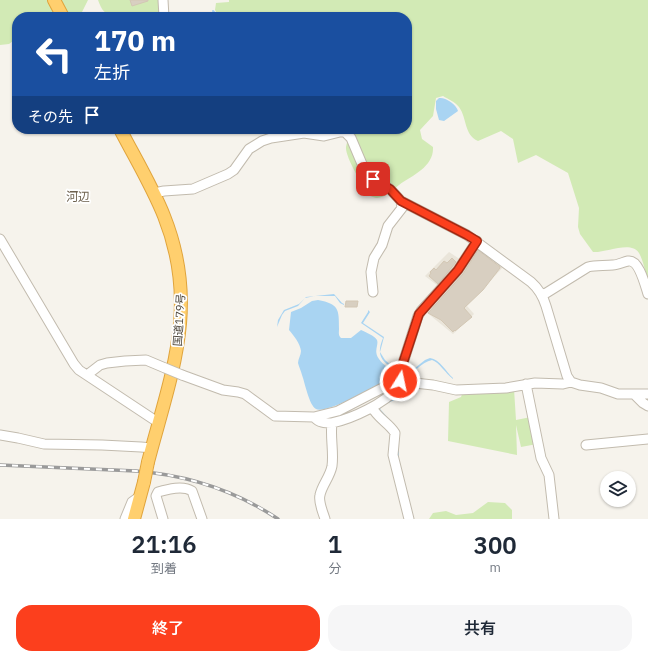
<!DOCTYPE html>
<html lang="ja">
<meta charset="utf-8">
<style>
:root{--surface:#fff;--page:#f6f6f7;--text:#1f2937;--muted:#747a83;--accent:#fc3f1d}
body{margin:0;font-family:"IBM Plex Sans","Noto Sans JP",sans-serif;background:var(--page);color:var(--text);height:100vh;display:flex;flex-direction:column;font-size:15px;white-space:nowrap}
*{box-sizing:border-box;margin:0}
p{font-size:13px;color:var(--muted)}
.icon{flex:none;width:22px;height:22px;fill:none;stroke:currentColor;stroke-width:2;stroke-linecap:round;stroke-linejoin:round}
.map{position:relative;height:519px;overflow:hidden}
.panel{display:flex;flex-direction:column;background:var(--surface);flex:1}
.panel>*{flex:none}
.banner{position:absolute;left:12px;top:12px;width:400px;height:122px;border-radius:16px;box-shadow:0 1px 3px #0004;background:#1a4fa0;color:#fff;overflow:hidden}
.fabs{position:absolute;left:600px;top:471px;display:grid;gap:8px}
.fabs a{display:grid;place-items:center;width:36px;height:36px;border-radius:50%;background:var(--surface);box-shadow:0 1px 3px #0004;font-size:20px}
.pin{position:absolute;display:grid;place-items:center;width:34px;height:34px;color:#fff;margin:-17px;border-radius:8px;box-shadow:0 2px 6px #0006}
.me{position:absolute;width:44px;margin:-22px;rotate:10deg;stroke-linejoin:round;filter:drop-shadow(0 0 3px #0008)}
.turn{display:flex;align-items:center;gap:14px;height:84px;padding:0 16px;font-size:18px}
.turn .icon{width:52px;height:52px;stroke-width:2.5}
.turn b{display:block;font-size:28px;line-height:34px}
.then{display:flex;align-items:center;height:38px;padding:0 16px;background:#0003;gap:8px;font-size:15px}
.eta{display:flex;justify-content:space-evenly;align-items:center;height:68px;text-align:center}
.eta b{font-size:24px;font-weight:600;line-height:28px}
.cta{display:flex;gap:8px;margin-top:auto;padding:8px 16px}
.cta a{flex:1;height:46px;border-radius:16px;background:var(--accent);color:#fff;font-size:16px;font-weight:600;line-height:46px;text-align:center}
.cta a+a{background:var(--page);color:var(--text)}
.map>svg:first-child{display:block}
.residential{fill:#eae5da}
.green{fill:#d2eab5}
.water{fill:#a9d4f2}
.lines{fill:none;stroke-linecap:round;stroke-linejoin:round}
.stream{stroke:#a9d4f2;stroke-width:2}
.building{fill:#d8cfc1;stroke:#d3c7b4}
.minor-casing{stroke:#c2bbae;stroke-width:11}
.highway-casing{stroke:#e0a43c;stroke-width:14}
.minor{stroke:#fff;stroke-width:9}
.highway{stroke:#ffcf6e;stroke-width:12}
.rail-casing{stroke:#9a9a9a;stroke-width:3.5}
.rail{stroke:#fff;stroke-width:2;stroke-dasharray:6;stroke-linecap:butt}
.minor-bridge-casing{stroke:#c2bbae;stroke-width:11;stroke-linecap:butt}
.highway-bridge-casing{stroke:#e0a43c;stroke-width:14;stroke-linecap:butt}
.minor-bridge{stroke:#fff;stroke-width:9}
.highway-bridge{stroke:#ffcf6e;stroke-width:12}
.route-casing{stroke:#a42913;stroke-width:10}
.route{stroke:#fc3f1d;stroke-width:7}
.labels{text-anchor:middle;stroke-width:3.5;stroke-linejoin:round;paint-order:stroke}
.street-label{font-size:11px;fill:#4b4439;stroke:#fff}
.neighbourhood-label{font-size:12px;fill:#6e6250;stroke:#fff}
</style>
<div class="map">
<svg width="648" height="519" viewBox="0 0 648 519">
<rect width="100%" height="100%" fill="#f6f3ec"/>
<path class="residential" d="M478,244L505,265L467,306L474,314L453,334L425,311L442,289L425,276L449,252L464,262Z"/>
<path class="green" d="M0,0H88L82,12V17H17V38L9,44L0,45Z
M98,0H160V17H120L118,15C105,16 102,11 98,0Z
M229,0H648V280C645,271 643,260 639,253C631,240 606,253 593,252L580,234L578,227L579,208L568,173L536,155L518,163L513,139L501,131L478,141C464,135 467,118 459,107C455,102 448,99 443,96L436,98L433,116L420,130L422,139L433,147C434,167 413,175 399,185C392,190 387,197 377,198C375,198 371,196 368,195C363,186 345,157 346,147C347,141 351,134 353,129H407V17H219L215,10L216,3L229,2Z
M514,389L516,420L531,417L537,444L521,447L516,425L517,455L448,441L449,402L461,397L463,392Z
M488,502L505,503L512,510V519H429L433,513L446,511L456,515L473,513Z"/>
<path class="water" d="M439,98C446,97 457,105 458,111L444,121L439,120L436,109V101Z
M334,294L342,303L344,304V305L340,303L335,296H315L305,298L298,306L285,311L282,315L277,327L278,320L284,310L299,304L306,297Z
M318,300C339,304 339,309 339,329C339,333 338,335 341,338H351L361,330C365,332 375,336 377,340C379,345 373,351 379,359C383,365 391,369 394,375C385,382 326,415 316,409C309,405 305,383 302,375C301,371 299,367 298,363C298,359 301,355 301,351C300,343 294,336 289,330L291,312L301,308L312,301Z
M368,310L370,312L363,323L384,337L380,352L385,360L399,372L398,373C383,361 375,358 383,338L361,323L368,312Z
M430,358C440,359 446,372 453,378V379C446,374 439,362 432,360C421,362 415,373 405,376L425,360Z
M406,384C403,403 390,398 380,409L399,430V459L414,519L397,457L398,448L394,425L378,409L384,404L400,395L404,385Z"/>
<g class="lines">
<path class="stream" d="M213,11L218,17"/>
</g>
<path class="building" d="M130,0H148V1L132,6Z
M478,250L500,267V268L483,290L464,308L472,317L455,331L454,330L453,332L441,320L428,313L463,274Z
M452,258L456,262L438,284L429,276L431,273L430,272L434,268L436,270L444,261L447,263Z
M346,301H358L357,307H345Z"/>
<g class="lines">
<defs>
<path id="minor" d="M163,0L164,17
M154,193L164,191L193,189L228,174L234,170L249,149L262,141L271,138L304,133L324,136L340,132H345L351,138L362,164L373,179L390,189L401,201L467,235L531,282C539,289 543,296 546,306L567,376L571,382
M0,239L74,364L79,370L159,423
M373,292L371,272L374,258L382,245L388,226L402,208L401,201
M543,295L588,267C596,265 604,266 613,265C618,265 623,262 628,261C639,259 645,285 648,294
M87,375L100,365L107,363L125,361L146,360L165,368
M182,375L223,390L238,392L245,394L275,416L314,417C319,423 325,423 332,423
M526,384L541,458L549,475L554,519
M635,395L643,403L648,406
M372,407C377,418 389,423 395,433L393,455L409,519
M314,417L338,411L396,381L433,385L456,390L506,388L535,383L563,384L571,382L580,385L601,388L618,394H648
M0,435L18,438L44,444L102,445L141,447L152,448
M586,445L648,439
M125,519L132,502L139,497
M163,519L156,496L158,492C168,489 183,485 192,491L202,519
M325,519C323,512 318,502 320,495C322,485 330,477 332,466C334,452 330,437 332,423C354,418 383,404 399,387L403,363L418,316L421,311L458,270L477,241"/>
<path id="highway" d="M54,0L63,17
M120,129C135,158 152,186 164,216C200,306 171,374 148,462
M134,519L144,482"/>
</defs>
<use href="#minor" class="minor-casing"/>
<use href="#highway" class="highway-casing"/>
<use href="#minor" class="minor"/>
<use href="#highway" class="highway"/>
<defs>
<path id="rail" d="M0,465L136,471C187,475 236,491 278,519"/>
</defs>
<use href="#rail" class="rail-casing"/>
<use href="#rail" class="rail"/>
<defs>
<path id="minor-bridge" d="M165,368L182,375"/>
<path id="highway-bridge" d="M144,482L148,462"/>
</defs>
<use href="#minor-bridge" class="minor-bridge-casing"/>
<use href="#highway-bridge" class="highway-bridge-casing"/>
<use href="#minor-bridge" class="minor-bridge"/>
<use href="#highway-bridge" class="highway-bridge"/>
</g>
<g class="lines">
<defs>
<path id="route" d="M373,179L390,189L401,201L467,235L477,241L458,270L419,314L403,363L400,381"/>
</defs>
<use href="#route" class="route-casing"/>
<use href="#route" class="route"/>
</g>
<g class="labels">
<g class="street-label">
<text transform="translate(179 320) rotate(-86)" y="4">国道179号</text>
</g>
<g class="neighbourhood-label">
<text x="78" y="201">河辺</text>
</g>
</g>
</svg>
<div class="fabs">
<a><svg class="icon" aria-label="layers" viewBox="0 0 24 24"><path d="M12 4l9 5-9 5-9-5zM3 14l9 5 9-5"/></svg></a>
</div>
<div class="pin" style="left:373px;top:179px;background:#d93025"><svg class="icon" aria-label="arrive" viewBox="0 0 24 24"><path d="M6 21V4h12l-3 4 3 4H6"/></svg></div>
<svg class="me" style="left:400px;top:381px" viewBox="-20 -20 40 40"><circle r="17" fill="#fc3f1d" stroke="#fff" stroke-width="3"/><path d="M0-11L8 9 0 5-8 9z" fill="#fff"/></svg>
<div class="banner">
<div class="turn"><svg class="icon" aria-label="left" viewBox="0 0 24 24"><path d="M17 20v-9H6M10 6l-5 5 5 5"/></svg><div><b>170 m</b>左折</div></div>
<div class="then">その先<svg class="icon" aria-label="arrive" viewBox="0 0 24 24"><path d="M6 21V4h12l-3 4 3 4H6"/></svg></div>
</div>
</div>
<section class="panel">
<div class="eta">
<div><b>21:16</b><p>到着</p></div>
<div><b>1</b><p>分</p></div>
<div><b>300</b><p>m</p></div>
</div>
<div class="cta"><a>終了</a><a>共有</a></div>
</section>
